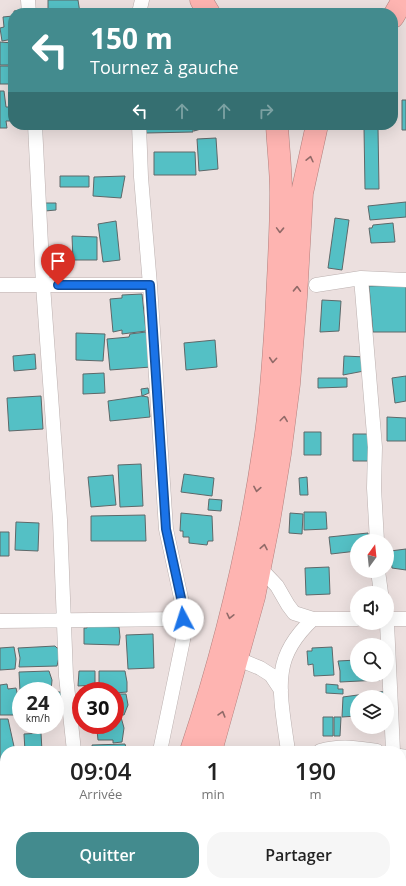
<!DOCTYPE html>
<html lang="fr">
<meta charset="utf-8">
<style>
:root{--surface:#fff;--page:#f6f6f6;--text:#222;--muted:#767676;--accent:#438b8e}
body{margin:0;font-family:"Open Sans",sans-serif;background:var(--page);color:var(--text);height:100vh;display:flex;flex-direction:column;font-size:15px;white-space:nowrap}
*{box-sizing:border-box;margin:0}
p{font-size:13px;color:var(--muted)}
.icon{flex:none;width:22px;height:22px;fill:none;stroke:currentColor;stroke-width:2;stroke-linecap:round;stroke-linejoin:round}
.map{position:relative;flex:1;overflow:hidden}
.details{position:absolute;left:0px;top:746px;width:406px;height:140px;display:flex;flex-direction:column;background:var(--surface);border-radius:16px 16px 0 0;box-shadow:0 4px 16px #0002}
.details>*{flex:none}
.guide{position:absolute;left:8px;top:8px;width:390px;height:122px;border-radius:16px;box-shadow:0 4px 16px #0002;background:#438b8e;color:#fff;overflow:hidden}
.needle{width:26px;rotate:15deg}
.controls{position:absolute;left:350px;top:534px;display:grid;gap:8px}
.controls a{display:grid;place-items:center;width:44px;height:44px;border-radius:50%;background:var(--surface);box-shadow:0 4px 16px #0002;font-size:20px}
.speed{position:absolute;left:12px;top:682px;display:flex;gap:8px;font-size:20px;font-weight:700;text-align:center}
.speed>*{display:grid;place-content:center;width:52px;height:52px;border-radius:50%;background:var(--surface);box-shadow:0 4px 16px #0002;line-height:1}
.speed small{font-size:10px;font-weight:400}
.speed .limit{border:6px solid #d22;background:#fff;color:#111}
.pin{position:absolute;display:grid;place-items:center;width:34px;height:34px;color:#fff;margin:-41px -17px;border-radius:50% 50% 50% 0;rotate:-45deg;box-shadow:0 0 4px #0007}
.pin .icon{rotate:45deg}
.me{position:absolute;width:44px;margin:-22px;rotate:355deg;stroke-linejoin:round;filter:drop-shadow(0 0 3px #0008)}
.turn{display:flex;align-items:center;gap:14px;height:84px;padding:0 16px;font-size:18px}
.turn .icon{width:52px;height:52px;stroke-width:2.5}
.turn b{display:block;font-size:28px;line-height:34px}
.lanes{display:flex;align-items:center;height:38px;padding:0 16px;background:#0003;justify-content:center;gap:20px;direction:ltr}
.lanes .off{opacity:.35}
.eta{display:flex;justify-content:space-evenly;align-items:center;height:68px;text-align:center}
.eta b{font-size:24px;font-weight:600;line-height:28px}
.cta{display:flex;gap:8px;margin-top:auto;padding:8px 16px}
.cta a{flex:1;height:46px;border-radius:16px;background:var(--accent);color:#fff;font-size:16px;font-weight:600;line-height:46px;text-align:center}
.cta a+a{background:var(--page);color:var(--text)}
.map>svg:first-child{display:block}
.building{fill:#54c0c5;stroke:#5e6869}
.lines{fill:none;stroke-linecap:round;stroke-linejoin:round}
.street-casing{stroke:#bbb0af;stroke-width:15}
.highway-casing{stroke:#b2807e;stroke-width:23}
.street{stroke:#fff;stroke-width:14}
.highway{stroke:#feb4b1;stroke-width:22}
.oneway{stroke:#916a68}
.route-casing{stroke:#114b97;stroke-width:10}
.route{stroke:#1a73e8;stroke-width:7}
</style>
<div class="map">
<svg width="406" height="886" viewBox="0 0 406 886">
<rect width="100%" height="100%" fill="#ece0df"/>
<path class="building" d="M48,0H78L80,13H48Z
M21,10L22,13H14V11Z
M13,16V39L2,41L0,28L4,27L3,17Z
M0,42L13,43V65H0Z
M0,66H13V84H0Z
M0,91H4L6,107H9L11,114L10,121H6L7,128H0Z
M402,100H406V130H402Z
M146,125H193V132L146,133Z
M194,125H215L194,131Z
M364,128H378L379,189H365Z
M216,138L218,169L199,171L197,139Z
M154,152H195L196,175H154Z
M60,176H89V187H60Z
M125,176L121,198L93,196L94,177Z
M406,202V217L370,220L368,206Z
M44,203H56V210L45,211Z
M335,218L349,220L342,270L328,268Z
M116,221L120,260L103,262L98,224Z
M393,223L395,242L371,243L369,228H372L373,225Z
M72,236L97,237V260H73Z
M59,247L61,269L51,270L49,248Z
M406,285V332H373L369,286Z
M142,294L146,331L122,334V330L113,332L110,299L122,298V295Z
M322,300L341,301L339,331L320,332Z
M146,332L151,367L110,370L107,339L129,337L130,334Z
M76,333L105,334L103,361L76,360Z
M215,340L217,367L186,370L184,343Z
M35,354L36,369L14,371L13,356Z
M344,356L366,357L364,371L343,375Z
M104,373L105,393L83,394V374Z
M406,376V401L395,403L392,378Z
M318,378H347V387L318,388Z
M148,388L149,393L142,396L141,389Z
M41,396L43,429L9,431L7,398Z
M142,396L148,397L150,417L110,421L108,401Z
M387,417L406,418V441H387Z
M304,432H321V455H304Z
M353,434H370V461H353Z
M141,464L143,506L120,507L118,465Z
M184,474L214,478L212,496L181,492Z
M113,475L116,505L91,507L88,477Z
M307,477L308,495H300L299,478Z
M209,499L222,500L221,511L208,510Z
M304,512H326L327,529L304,530Z
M181,513L212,516L213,541H208L207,545L189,543V537H183V531H180Z
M290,513L303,514L302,534L289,533Z
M145,515L146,541H91V516Z
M16,522L39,523L38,551L15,550Z
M0,532H9V556H0Z
M368,533V541H357V551L331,554L329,537Z
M406,549V570L392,568L390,551Z
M329,567L330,594L306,595L305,568Z
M87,626L119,627L120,637L119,645L84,644V628H87Z
M153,634L154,668L128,669L126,635Z
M55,646L57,648H61L57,666L19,667L20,658L18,648Z
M14,647L16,659L15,669L0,670V648Z
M332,647L334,675L314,676L313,664L308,665L307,651H312V648Z
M357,660V675H381L380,680L340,682V671L338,661Z
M49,671L52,680L51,691H20L19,672Z
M79,671H95V685L78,686Z
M99,671H125L127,682V692L115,693V691H99Z
M7,684L8,689L16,688L19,701L17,715H0V685Z
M326,684L338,685V689H343V694L326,693Z
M387,691V697H357V716L342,717L343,697Z
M55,692H65L66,706L57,707V714H55Z
M115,694H126L128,705L124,715H115Z
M115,717H121L124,728L122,742L113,743V740H98L97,730L100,729V725H115Z
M323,717H333V736H323Z
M334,717H341L340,736H334Z
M0,719H8L15,751H5V761H0Z
M41,733L42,751H25L24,734Z
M125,744L127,751H93L92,745Z
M0,779H5V804H0Z
M2,807H5V825H1Z
M0,831H5V850H0Z
M0,853H5V874H1Z
M355,881L366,882L365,886H354Z
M379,881H398L399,886H380Z"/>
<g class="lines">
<defs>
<path id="street" d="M28,0L29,13
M139,13L142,0
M35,125L43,285L60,520L66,676L74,751
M139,125L141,177L150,285L166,529L181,598L183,619V640L160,751
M361,278L375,447L374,488L377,541
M0,285H150
M316,285L361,278L406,280
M260,568L277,586L288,605L294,613L313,619H357
M378,571L381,593
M387,619H406
M0,621L183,619
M387,623L393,751
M238,659L260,668L271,675L281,690
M288,751C285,728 278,693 282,671C285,650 298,633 313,619
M320,751C342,745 355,748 377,751
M401,756L406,757
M88,881L89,886
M186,881V886
M297,881V886
M113,886L115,881"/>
<path id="highway" d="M201,0L209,13
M393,17L403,0
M191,751C224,652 249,550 264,447C271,405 273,362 276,320C278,277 281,234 281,192C281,170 278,147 277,125
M211,751L254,597L269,521L280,454L289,384L296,297L302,193L317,125
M140,886L142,881
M161,886L163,881"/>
</defs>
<use href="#street" class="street-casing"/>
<use href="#highway" class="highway-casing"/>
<use href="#street" class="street"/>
<use href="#highway" class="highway"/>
</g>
<defs><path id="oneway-chevron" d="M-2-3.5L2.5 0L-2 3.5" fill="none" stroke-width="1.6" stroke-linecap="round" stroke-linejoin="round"/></defs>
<g class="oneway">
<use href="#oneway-chevron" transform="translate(310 159) rotate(-77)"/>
<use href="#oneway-chevron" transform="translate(280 230) rotate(92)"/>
<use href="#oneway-chevron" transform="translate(297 289) rotate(-88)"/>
<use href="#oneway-chevron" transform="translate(273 360) rotate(95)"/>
<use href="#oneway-chevron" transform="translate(284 419) rotate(-83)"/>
<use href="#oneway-chevron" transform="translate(257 489) rotate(100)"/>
<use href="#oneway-chevron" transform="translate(264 547) rotate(-79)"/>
<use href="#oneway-chevron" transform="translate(230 616) rotate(103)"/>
<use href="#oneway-chevron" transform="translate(222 714) rotate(-74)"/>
</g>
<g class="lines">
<defs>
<path id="route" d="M58,285H150L166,529L181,598L183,619"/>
</defs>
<use href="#route" class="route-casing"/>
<use href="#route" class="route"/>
</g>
</svg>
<div class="controls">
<a><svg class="needle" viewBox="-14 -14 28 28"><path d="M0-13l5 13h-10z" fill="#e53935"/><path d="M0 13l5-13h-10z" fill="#767676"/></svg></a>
<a><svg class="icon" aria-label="sound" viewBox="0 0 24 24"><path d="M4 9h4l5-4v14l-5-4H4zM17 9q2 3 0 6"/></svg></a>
<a><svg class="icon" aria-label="search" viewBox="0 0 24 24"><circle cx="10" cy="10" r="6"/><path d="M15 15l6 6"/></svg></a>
<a><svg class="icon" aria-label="layers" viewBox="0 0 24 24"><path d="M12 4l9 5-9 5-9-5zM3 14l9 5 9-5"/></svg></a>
</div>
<div class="speed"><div>24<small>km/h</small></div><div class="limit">30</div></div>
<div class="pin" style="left:58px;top:285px;background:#d93025"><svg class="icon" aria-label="arrive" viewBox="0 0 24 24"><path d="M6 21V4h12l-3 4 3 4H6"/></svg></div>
<svg class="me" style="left:183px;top:619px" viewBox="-20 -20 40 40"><circle r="19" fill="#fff"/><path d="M0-13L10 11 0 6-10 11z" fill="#1a73e8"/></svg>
<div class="guide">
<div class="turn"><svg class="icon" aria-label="left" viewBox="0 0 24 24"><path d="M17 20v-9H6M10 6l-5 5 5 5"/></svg><div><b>150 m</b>Tournez à gauche</div></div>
<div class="lanes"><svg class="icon" aria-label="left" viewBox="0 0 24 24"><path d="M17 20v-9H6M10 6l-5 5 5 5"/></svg><svg class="icon off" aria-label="ahead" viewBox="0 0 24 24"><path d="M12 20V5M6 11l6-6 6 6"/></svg><svg class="icon off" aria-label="ahead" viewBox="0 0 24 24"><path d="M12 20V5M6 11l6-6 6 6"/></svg><svg class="icon off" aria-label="right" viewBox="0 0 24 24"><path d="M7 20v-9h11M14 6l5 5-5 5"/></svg></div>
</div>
<section class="details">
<div class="eta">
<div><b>09:04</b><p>Arrivée</p></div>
<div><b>1</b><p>min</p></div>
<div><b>190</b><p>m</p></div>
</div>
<div class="cta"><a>Quitter</a><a>Partager</a></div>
</section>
</div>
